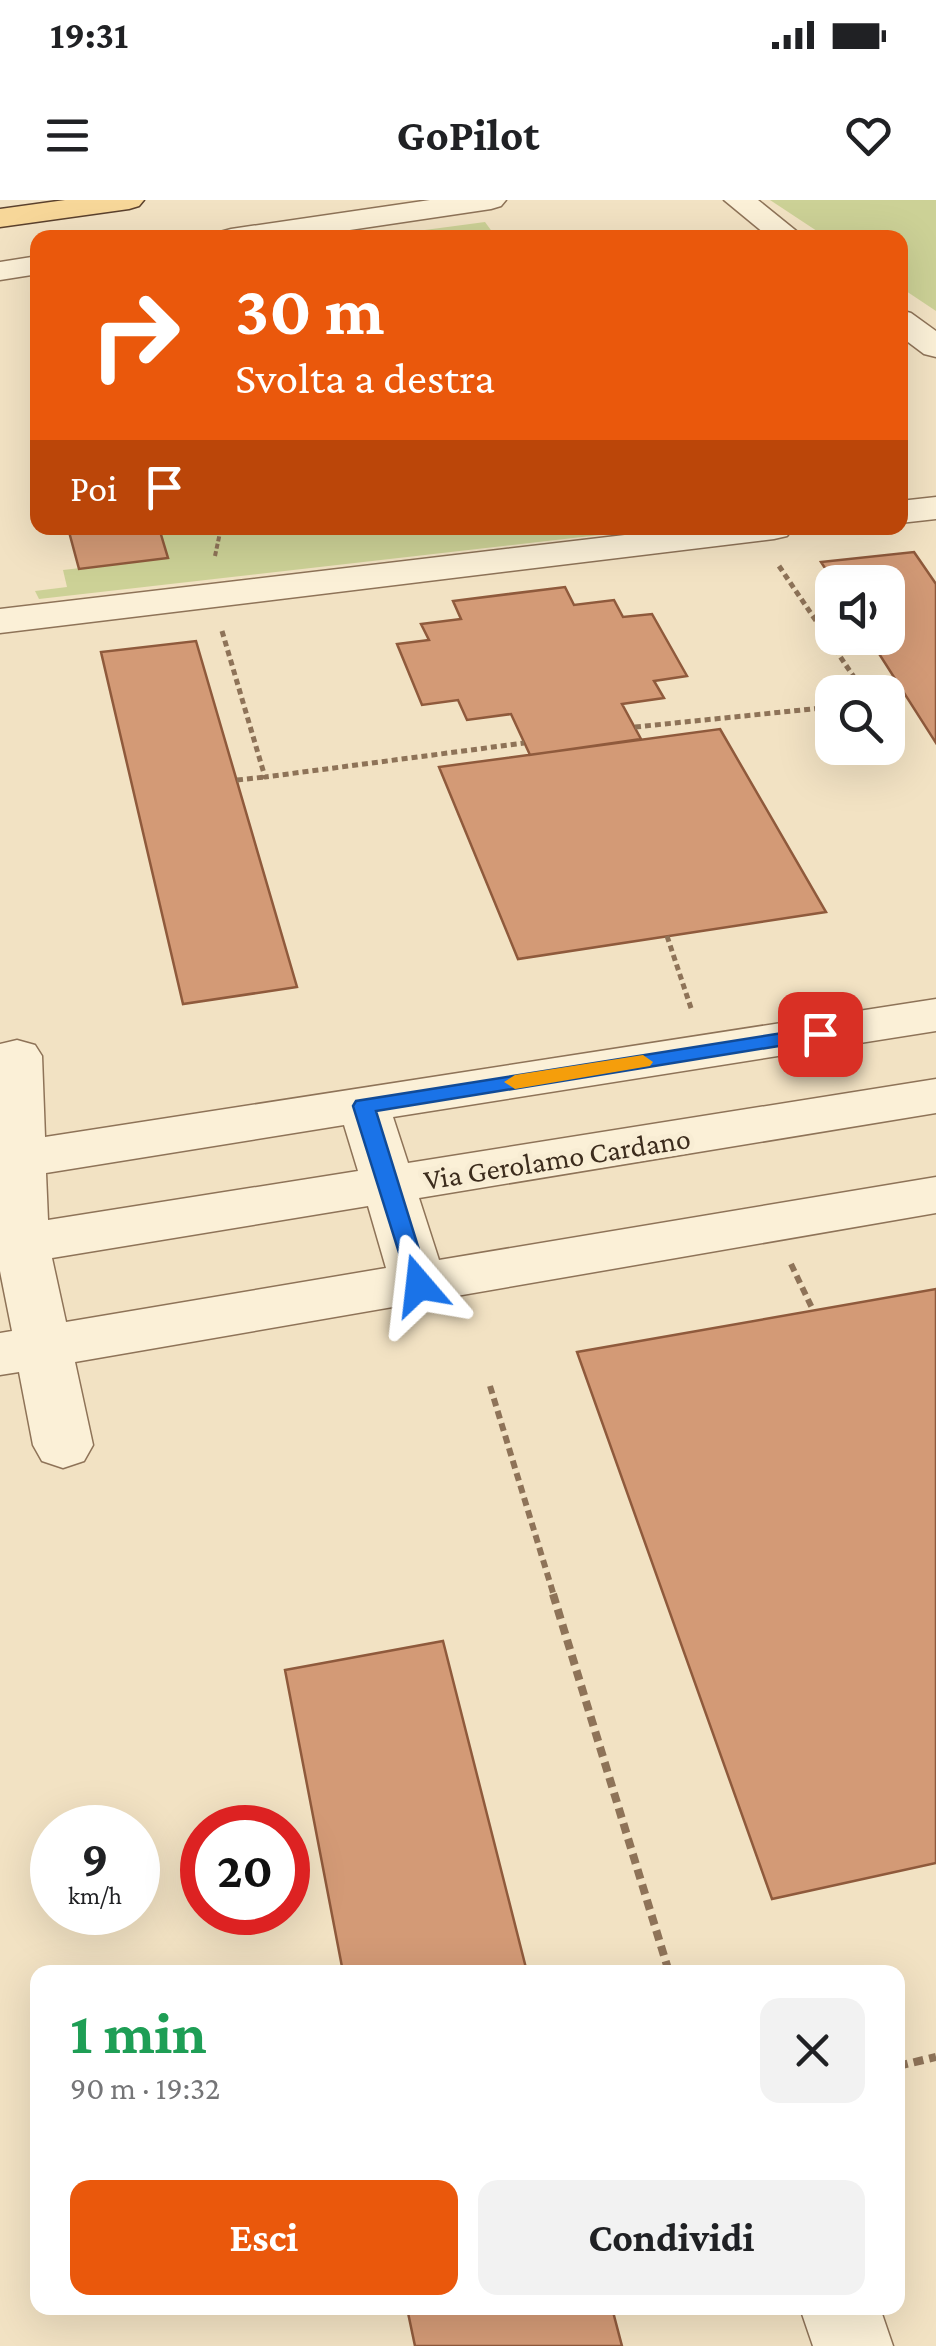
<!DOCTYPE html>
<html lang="it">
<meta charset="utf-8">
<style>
:root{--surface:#fff;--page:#f2f2f2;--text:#202124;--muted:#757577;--accent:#ea580c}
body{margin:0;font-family:"Crimson Pro",serif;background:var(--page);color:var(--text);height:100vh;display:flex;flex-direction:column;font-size:38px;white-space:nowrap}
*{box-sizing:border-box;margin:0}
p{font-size:32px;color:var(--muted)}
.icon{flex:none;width:55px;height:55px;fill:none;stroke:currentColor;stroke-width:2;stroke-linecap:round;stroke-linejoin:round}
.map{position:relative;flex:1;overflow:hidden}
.drawer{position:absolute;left:30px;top:1765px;width:875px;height:350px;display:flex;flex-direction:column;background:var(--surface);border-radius:20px;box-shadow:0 10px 40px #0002}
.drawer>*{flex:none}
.hud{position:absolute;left:30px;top:30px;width:878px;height:305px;border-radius:20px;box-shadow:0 10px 40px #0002;background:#ea580c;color:#fff;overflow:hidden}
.fabs{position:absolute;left:815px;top:365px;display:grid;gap:20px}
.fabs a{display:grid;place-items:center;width:90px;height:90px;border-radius:20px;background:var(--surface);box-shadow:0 10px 40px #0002;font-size:50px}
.speed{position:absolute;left:30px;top:1605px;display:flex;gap:20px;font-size:50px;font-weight:700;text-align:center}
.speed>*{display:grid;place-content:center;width:130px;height:130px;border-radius:50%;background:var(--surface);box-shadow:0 10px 40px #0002;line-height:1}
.speed small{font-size:25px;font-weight:400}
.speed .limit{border:15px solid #d22;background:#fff;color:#111}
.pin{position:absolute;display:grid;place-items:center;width:85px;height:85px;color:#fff;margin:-42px;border-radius:20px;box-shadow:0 5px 15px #0006}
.me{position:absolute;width:110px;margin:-55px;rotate:343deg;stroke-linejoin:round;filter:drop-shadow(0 0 8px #0008)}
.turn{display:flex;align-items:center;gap:35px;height:210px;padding:0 40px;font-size:45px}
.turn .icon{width:130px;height:130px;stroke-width:2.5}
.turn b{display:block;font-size:70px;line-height:85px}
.then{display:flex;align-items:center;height:95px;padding:0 40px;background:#0003;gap:20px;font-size:38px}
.round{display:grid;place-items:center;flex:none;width:105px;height:105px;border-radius:20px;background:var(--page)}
.head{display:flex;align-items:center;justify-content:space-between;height:170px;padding:0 40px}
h1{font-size:60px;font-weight:700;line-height:75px;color:#1e9e55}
.button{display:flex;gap:20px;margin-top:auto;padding:20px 40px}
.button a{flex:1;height:115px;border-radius:20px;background:var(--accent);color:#fff;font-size:40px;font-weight:700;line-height:115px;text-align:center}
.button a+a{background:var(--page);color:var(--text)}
.status{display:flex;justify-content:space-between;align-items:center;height:70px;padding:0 50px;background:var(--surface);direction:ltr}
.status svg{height:28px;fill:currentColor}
header{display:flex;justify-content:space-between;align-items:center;height:130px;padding:0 40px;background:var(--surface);font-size:45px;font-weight:700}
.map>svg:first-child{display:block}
.green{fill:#ccd196}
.building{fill:#d39a76;stroke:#8f5a3c;stroke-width:2.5}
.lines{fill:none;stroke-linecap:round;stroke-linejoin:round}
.minor-casing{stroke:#8e7358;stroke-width:3}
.major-casing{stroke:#5b412d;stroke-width:3}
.path-far3{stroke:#8e7358;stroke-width:4;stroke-dasharray:5 2.5;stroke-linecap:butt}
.path-far2{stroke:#8e7358;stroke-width:5;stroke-dasharray:6 4;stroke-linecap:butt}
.path-far1{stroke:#8e7358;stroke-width:6;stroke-dasharray:8 5;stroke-linecap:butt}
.path{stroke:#8e7358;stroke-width:8;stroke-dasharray:10 6;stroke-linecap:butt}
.minor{fill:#fbf0d7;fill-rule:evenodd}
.major{fill:#f7d799;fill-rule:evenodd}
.route{fill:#1a73e8;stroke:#114b97;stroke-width:2.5}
.slow{fill:#f59e0b}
.labels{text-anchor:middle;stroke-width:10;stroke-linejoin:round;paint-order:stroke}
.street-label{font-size:30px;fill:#3c2c1d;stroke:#f8edd4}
</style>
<div class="status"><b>19:31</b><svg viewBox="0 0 49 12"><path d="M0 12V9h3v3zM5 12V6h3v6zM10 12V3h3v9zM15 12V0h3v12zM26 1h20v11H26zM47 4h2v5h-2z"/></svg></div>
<header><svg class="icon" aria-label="menu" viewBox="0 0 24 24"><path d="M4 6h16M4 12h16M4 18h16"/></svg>GoPilot<svg class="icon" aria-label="heart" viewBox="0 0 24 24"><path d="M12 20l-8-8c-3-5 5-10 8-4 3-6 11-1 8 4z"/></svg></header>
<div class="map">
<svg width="936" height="2146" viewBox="0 0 936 2146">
<rect width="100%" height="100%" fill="#f2e2c3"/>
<path class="green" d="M770,0H936V111L900,87V38L826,37Z
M485,22L496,37H372Z
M159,328H660L39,399L35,391L67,387L63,370L168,358Z"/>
<path class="building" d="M68,328H159L168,358L79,369Z
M914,352L936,384V543L869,438H888V382H834L821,362Z
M565,387L574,405L614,400L623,417L652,414L687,476L654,481L664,498L622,504L641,539L530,555L511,514L467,520L458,500L422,505L397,444L429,440L421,424L461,419L453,401Z
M196,441L297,787L183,804L101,452Z
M720,529L826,712L518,759L439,567Z
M936,1089V1663L772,1699L577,1152Z
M443,1441L527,1772H343L285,1470Z
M407,2108H612L622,2146H415Z"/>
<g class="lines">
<defs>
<path id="minor" d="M430,0H506L501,6L491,9L296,38H216L220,32L231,29Z
M724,0H758L805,38H770Z
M38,56V74L0,80V62Z
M900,110L911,113L936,131V157L924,154L900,136Z
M936,297V319L900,323V301Z
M684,328H793L787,336L774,339L0,433V409Z
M936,799V831L393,917L408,963L936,879V913L419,998L439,1060L936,977V1013L75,1162L93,1245L84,1261L63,1268L42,1261L33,1245L19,1172L0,1175V1133L12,1131L0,1071V844L17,840L35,845L42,856L45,937ZM344,925L358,971L48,1020L46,973ZM368,1006L386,1068L66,1122L52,1058Z
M800,2108H880L893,2146H813Z"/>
<path id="major" d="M65,0H144L139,6L129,9L0,27V9Z"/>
</defs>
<use href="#minor" class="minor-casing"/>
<use href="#major" class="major-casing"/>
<path class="path-far3" d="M215,356L221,328"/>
<path class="path-far2" d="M779,366L864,492
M222,431L265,577L524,543
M888,500L907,498
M635,527L832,507
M237,580L265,577
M667,736L692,811"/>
<path class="path-far1" d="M791,1064L813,1110
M490,1186L554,1396"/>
<path class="path" d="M553,1394L669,1772
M898,1866L936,1857"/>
<use href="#minor" class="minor"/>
<use href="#major" class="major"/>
</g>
<path class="route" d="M820,827L831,834L828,838L376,911L430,1085L419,1094L411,1091L353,906L356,901Z"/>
<path class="slow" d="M643,855L653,862L650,866L515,889L504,882L515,875Z"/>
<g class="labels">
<g class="street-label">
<text transform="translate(557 959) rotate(-9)" y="10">Via Gerolamo Cardano</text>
</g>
</g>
</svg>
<div class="fabs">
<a><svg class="icon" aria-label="sound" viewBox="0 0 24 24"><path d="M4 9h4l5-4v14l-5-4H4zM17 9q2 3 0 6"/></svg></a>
<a><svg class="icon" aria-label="search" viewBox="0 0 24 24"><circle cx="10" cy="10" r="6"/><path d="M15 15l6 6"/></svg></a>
</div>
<div class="speed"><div>9<small>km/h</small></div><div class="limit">20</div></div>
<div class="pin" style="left:820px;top:834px;background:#d93025"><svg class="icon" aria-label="arrive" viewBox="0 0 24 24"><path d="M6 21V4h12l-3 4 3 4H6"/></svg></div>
<svg class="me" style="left:419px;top:1085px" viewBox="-20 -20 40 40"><path d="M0-17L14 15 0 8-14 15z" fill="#1a73e8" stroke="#fff" stroke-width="4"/></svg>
<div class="hud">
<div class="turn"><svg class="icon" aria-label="right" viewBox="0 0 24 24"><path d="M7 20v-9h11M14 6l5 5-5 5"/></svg><div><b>30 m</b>Svolta a destra</div></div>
<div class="then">Poi<svg class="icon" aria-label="arrive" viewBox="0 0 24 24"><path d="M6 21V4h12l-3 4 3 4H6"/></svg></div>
</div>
<section class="drawer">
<div class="head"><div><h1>1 min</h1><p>90 m · 19:32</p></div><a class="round"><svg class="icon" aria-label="close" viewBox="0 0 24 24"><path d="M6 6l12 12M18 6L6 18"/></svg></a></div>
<div class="button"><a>Esci</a><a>Condividi</a></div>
</section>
</div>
